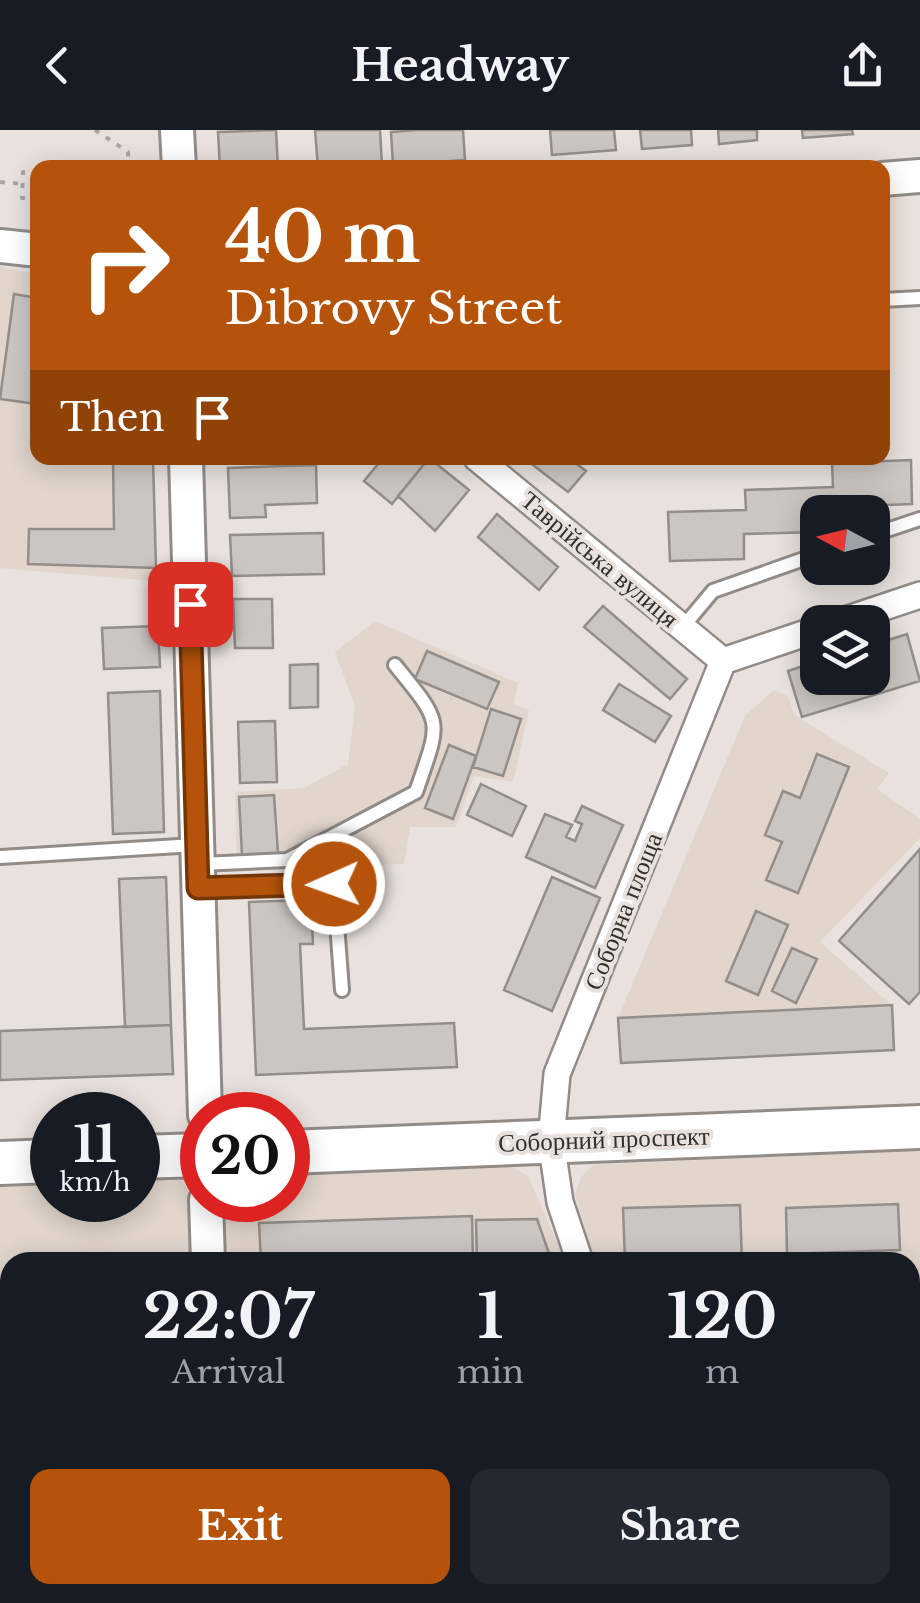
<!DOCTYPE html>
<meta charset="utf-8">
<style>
:root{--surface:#171b24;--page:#242831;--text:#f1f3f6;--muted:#9ea1a6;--accent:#b45309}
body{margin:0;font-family:"Libre Baskerville",serif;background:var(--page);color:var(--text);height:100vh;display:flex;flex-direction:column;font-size:38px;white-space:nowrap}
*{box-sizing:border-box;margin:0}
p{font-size:32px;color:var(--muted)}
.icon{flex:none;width:55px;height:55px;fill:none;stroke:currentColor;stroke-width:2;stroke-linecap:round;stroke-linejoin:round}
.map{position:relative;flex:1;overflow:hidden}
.details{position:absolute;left:0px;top:1122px;width:920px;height:352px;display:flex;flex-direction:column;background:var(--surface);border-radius:30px 30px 0 0;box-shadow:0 5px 25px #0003}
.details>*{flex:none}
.guide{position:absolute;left:30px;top:30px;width:860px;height:305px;border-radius:20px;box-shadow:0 5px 25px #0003;background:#b45309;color:#fff;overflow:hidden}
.needle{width:65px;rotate:277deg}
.fabs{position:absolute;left:800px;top:365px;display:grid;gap:20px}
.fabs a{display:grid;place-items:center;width:90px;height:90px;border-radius:20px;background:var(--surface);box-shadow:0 5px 25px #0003;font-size:50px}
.speed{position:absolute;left:30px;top:962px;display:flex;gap:20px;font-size:50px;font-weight:700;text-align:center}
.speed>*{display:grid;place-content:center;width:130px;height:130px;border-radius:50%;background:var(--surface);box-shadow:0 5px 25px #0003;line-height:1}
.speed small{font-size:25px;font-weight:400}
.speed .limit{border:15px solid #d22;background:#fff;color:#111}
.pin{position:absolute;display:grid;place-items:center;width:85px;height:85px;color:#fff;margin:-42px;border-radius:20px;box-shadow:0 5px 15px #0006}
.me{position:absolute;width:110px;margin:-55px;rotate:268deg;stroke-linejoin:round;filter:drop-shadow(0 0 8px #0008)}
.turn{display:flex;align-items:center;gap:35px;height:210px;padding:0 30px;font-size:45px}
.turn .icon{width:130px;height:130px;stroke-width:2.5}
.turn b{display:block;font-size:70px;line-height:85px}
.then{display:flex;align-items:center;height:95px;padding:0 30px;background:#0003;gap:20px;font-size:38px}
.eta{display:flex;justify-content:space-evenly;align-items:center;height:170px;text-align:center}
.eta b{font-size:60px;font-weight:700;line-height:70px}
.button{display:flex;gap:20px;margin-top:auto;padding:20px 30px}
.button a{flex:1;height:115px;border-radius:20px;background:var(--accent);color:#fff;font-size:40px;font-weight:700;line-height:115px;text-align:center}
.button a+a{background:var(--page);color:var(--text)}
header{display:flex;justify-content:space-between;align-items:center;height:130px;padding:0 30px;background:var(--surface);font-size:45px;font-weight:700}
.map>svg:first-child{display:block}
.built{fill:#e1d5cc}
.building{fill:#ccc6c2;stroke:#948e8a;stroke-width:2.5}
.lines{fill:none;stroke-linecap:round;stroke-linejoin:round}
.service-casing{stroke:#928c88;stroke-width:18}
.pedestrian-casing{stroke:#928c88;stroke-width:25}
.minor-casing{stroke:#928c88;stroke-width:30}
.tertiary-casing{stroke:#928c88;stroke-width:38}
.primary-casing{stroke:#928c88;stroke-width:48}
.path{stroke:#aaa5a1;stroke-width:4;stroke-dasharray:5 8;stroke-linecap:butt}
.service{stroke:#fff;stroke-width:12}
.pedestrian{stroke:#fff;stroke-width:20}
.minor{stroke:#fff;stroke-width:25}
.tertiary{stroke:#fff;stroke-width:32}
.primary{stroke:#fff;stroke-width:42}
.route-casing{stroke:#753606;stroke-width:25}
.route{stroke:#b45309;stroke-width:18}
.labels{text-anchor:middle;stroke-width:8;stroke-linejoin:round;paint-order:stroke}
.street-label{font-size:25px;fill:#33302e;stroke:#e8e1dd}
</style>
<header><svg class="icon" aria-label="back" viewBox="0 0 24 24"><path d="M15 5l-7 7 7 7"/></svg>Headway<svg class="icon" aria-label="share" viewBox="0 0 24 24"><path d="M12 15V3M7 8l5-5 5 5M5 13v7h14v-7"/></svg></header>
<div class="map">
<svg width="920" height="1473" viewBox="0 0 920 1473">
<rect width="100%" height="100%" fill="#e8e1dd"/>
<path class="built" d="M0,137L37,144L38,328H153L156,451L0,438Z
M375,491L518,553L514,574L529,580L513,652L474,646L456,697H410L404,734L237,739L235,662L304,658L348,634L355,576L335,522Z
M774,560L788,566L794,585L889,643L877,659L920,689V708L820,812L892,875L618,888L745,586Z
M920,1020V1473H820L798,1465H910V1132H595L575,1065L581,1047L593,1035Z
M507,1034L528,1046L566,1132H220L217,1070H288V1038Z
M172,1047L182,1051L193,1069L197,1132H10V1465H210L211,1473H0V1053L52,1051V1070H138V1048Z
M233,1465H640L638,1473H608L581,1466L391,1470L390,1473H234Z"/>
<path class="building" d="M276,0L278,38H220L218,2Z
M315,0H380L382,36L318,38Z
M416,0H463L465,30L393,35L391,2Z
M550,0H614L616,20L552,25Z
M640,0H691L692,15L642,19Z
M718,0H757V10L719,14Z
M802,0H852L853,4L803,8Z
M14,164L37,168L33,192H38L37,274L0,269Z
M113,328H153L156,438L28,434L29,399H114Z
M383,328H429L392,374L364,351Z
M429,328L469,360L435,401L398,366Z
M524,328H569L586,341L568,362Z
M911,330L912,374L834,377V382H818V402L744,404V429L670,431L668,382L746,380L745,360L833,357L832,333Z
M316,335L317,373L265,375L266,387L230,388L228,338Z
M497,384L558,437L539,460L478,407Z
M323,403L324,444L232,446L230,405Z
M233,469H272L273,518H235Z
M603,476L687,549L670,569L584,497Z
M158,496L160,537L104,539L102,498Z
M907,504L920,551L802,587L788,541L818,531V548H872V515Z
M427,521L499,552L487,579L415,549Z
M318,534V577L290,578V535Z
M619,554L671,586L655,612L603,580Z
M160,561L164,702L113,704L108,563Z
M491,579L521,589L503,646L473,637Z
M275,591L277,652L240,653L238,592Z
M449,615L476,626L453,689L425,678Z
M817,624L849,637L798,763L766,750L782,712L765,705L783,661L800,668Z
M481,654L526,676L512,706L467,685Z
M274,665L278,723L242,725L239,667Z
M582,676L623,695L595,758L526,727L545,684L572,695L566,707L575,711L582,694L575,691Z
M920,719V862L909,874L839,811Z
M166,747L171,895L125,897L119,749Z
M552,747L600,768L552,881L504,860Z
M311,770L313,814H300L304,899L454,893L457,937L256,945L249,772Z
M756,781L788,795L758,865L726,851Z
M792,818L817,829L796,873L772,861Z
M892,875L894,920L621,933L618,888Z
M171,895L173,944L0,950V901Z
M898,1074L900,1120L787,1124L786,1078Z
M740,1075L742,1132L625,1131L623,1078Z
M472,1086L473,1132H261L259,1093Z
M537,1089L552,1132H477L476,1090Z
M10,1150V1221L0,1222V1151Z
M920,1179V1231L910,1221V1190Z
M10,1330V1377H0V1331Z
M0,1441H9L10,1465H35L36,1473H0Z
M35,1465H201V1473H36Z
M322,1465H372V1473H322Z"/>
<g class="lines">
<defs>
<path id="service" d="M882,170L920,168
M872,405L920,389
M682,498L713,461L818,424
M0,727L195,715
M200,734L287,730L416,662C441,589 444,595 395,535
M199,757L334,754L342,860"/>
<path id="pedestrian" d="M658,1473L665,1465"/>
<path id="minor" d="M477,328L723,531
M839,492L920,465
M580,1132L560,1072L551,1011L557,944L723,531L818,499
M739,1465L753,1473"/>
<path id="tertiary" d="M177,0L179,38
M882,49L920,46
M0,116L38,120
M186,328L205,985
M206,1070L208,1132
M222,1465V1473"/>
<path id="primary" d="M288,1022L920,997
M138,1027L202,1025
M0,1033L52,1031"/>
</defs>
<use href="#service" class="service-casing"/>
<use href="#pedestrian" class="pedestrian-casing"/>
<use href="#minor" class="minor-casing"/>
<use href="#tertiary" class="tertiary-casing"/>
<use href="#primary" class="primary-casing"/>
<path class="path" d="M95,0L128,22L129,38
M38,42H23L22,68L38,69
M0,52L23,54"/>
<use href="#service" class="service"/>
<use href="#pedestrian" class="pedestrian"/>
<use href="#minor" class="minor"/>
<use href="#tertiary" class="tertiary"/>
<use href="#primary" class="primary"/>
</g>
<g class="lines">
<defs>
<path id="route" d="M190,474L198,758L334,754"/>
</defs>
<use href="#route" class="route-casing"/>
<use href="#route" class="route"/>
</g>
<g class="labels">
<g class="street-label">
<text transform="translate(600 429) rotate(40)" y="9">Таврійська вулиця</text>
<text transform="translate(623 781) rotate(-68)" y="9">Соборна площа</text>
<text transform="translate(604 1009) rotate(-2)" y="9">Соборний проспект</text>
</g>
</g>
</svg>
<div class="fabs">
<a><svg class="needle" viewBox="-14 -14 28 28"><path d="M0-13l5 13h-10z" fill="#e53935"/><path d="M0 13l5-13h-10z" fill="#9ea1a6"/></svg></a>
<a><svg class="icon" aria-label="layers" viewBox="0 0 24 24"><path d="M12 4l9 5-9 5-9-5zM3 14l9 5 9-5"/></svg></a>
</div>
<div class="speed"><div>11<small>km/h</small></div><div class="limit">20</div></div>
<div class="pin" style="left:190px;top:474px;background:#d93025"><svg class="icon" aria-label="arrive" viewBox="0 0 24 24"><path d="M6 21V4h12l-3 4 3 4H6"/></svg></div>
<svg class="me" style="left:334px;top:754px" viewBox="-20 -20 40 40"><circle r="17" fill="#b45309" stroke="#fff" stroke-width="3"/><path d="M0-11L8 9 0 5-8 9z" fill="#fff"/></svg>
<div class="guide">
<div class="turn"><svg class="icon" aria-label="right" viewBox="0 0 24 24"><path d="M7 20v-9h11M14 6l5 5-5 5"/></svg><div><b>40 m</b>Dibrovy Street</div></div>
<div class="then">Then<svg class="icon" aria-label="arrive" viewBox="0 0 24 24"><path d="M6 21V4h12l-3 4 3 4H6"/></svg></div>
</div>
<section class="details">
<div class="eta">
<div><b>22:07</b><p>Arrival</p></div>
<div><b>1</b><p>min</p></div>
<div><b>120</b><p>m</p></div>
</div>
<div class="button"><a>Exit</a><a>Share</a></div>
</section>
</div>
